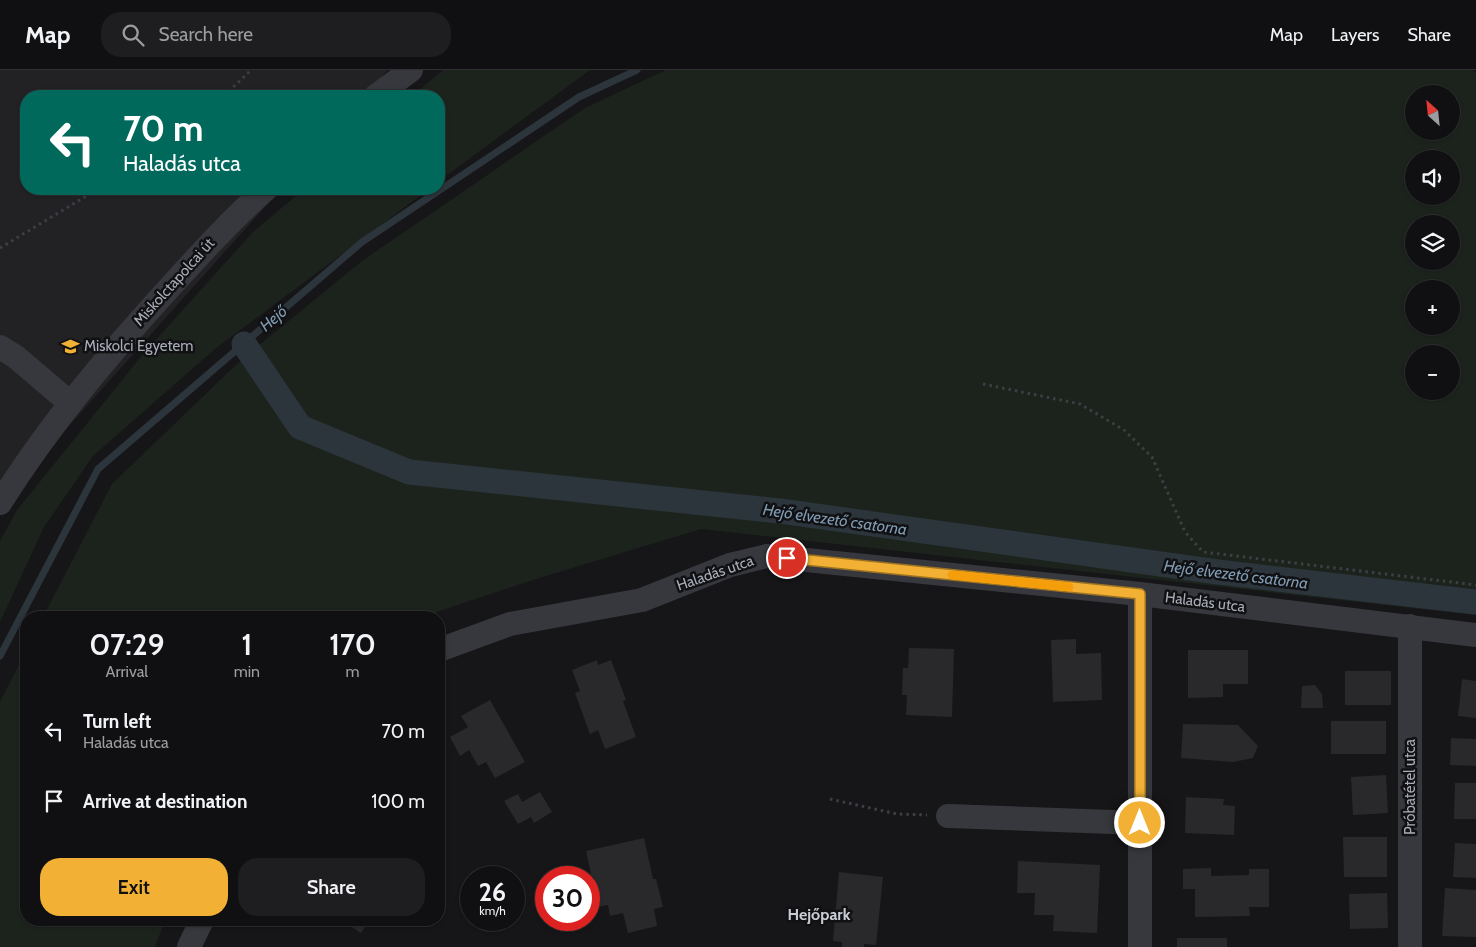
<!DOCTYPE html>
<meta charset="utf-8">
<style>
:root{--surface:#101012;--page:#1e1e20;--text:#f1f3f6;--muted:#9c9d9f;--line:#303032;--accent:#f2b134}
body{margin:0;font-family:Cabin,sans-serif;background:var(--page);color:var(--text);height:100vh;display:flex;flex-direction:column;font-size:19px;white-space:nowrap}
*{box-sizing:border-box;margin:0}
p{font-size:16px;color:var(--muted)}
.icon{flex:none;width:28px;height:28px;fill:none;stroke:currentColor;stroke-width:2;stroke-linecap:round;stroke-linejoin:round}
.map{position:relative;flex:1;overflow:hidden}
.details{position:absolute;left:20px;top:541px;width:425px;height:315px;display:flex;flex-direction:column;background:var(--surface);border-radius:20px;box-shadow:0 1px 4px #0004,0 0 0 1px var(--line)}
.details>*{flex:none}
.guide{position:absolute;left:20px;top:20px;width:425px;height:105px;border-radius:20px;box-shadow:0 1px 4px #0004,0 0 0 1px var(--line);background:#00695c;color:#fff;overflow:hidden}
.needle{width:32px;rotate:333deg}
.fabs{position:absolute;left:1405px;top:15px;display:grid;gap:10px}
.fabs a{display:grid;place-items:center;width:55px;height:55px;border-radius:50%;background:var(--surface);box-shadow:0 1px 4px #0004,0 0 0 1px var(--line);font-size:25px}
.speed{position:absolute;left:460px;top:796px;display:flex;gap:10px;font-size:25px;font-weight:700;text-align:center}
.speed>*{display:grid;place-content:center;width:65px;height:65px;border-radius:50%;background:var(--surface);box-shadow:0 1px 4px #0004,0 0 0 1px var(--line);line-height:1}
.speed small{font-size:12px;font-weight:400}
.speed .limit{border:8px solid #d22;background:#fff;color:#111}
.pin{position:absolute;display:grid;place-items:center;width:42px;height:42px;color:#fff;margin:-21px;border:2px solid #fff;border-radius:50%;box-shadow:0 1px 5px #0007}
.me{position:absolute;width:55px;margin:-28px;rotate:0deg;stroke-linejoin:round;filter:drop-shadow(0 0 4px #0008)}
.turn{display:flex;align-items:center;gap:18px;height:105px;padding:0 20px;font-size:22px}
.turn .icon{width:65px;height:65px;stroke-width:2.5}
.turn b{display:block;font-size:35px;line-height:42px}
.eta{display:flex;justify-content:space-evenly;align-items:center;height:85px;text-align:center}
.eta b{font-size:30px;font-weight:600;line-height:35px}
.action{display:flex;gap:10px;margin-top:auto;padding:10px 20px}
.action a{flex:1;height:58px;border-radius:20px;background:var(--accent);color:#111;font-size:20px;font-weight:600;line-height:58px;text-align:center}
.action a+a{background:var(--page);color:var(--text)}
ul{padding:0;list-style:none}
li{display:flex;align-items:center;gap:15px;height:70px;padding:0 20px}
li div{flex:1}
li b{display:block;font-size:19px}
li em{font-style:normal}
header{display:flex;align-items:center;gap:30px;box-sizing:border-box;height:70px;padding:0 25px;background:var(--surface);border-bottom:1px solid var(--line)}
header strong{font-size:24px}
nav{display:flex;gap:28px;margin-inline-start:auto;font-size:18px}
.search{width:350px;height:45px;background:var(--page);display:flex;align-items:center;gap:12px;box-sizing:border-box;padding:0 18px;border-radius:20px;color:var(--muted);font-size:19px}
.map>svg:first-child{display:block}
.built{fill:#222225}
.green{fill:#1c231d;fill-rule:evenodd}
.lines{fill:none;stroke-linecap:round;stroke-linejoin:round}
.stream{stroke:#2c353c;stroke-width:7}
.canal{stroke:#2c353c;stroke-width:25}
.building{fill:#29292c}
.path{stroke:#3d3f44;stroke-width:3;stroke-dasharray:2.5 4;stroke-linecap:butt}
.minor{stroke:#37383d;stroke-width:24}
.route-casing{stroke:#9d7322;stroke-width:12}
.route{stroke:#f2b134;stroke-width:9}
.slow{stroke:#f59e0b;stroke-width:9}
.labels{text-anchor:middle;stroke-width:5;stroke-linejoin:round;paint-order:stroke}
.street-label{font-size:15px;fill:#a8adb8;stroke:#111113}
.poi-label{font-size:15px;fill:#a8adb8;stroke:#111113;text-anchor:start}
.water-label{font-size:16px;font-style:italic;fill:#7f9bb3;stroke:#111113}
.neighbourhood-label{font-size:16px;font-weight:bold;fill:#c9ccd4;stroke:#111113}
</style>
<header>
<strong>Map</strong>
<div class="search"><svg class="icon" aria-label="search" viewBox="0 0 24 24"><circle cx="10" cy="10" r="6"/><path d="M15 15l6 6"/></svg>Search here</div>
<nav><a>Map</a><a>Layers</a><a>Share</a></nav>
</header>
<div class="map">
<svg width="1476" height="877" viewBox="0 0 1476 877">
<rect width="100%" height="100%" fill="#161618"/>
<path class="built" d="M0,0H388L364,26H26V119H281L0,433Z"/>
<path class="green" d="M443,0H590L439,111V26H412Z
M666,0H1472L1476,3V545L701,459L536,509L439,541L429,547H43L112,414L241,290L362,191L585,38ZM1414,24H1451V61H1414ZM1414,89H1451V126H1414ZM1414,154H1451V191H1414ZM1414,219H1451V256H1414ZM1414,284H1451V321H1414Z
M304,119H429L216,278L93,386L44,457L0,552V471L17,440L144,283L253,162Z
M26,581V850H165L155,877H0V632Z"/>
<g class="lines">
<path class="stream" d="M0,586L98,399L362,172L579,27L637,0"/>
<path class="canal" d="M244,274L300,357L409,402L780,441L1218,502L1476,532"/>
</g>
<path class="building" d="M1076,569V584L1101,583L1102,630L1053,632L1051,570Z
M909,578L954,579L952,647L906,645L907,625H902L903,598H908Z
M1188,580H1248V614H1223V627L1188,628Z
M597,590L598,595L611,590L626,630L623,631L636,667L605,679L598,660L590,664L575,623L580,621L572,600Z
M1345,601H1391V635H1345Z
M1462,609L1476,611V648L1458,646Z
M1315,615L1322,624L1323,638H1301L1302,616Z
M490,630L525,692L495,708L486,692L478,696L469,680L460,686L450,667L468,657L461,646Z
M1331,651H1386V684H1331Z
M1183,654L1238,655L1258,676L1253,688L1233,692L1181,688Z
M1451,668L1476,669V696L1450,695Z
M1386,705L1388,743L1353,745L1351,707Z
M1455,713H1476V749H1454Z
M540,722L552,742L534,753L531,747L518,754L504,731L518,724L522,732Z
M1186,727L1224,729L1223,735L1235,736L1234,765L1185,763Z
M1343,767H1387V807H1344Z
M644,768L653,809H656L663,837L654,839L657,856L628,863L623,843L610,846L608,835L598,837L586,781Z
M1455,773L1476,774V808L1453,807Z
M1018,791L1100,795L1097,863L1053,861L1054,845H1034L1035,823H1017Z
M1211,798V806L1249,805V799H1269V837H1249L1250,846L1195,847V819H1183V799Z
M839,802L883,807L876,875L864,874V877H842V872L833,871Z
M1445,818L1476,820V867L1442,866Z
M1387,823L1388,858L1350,859L1349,824Z
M341,850H370L361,863Z
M1177,868H1227V877H1177Z"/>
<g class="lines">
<path class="path" d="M224,26L251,0
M0,178L98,119
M983,314L1080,334L1124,360L1152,387L1185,462L1203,482L1476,515
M830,729L897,744L927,745"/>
<path class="minor" d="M376,26L411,0
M0,277L16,287L70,333
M0,433C49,355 109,284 171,216C202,182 232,149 266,119
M1410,556V877
M439,580L510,554L642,530L730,495L767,486L1140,524L1476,565
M948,746L1140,753
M189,877L202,850
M1140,877V524"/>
</g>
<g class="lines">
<defs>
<path id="route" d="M787,488L1140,524V753"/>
</defs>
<use href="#route" class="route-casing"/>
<use href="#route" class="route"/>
<path class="slow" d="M952,505L1069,517"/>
</g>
<defs>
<symbol id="university-bare" viewBox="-9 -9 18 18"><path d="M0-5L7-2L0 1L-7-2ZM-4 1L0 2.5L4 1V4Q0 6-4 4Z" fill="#f2b134" stroke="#111113" stroke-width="2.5" paint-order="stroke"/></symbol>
</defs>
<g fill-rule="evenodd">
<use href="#university-bare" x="58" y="264" width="25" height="25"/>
</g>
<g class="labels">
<g class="street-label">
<text transform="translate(174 212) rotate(-48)" y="5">Miskolctapolcai út</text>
<text transform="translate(715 503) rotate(-19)" y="5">Haladás utca</text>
<text transform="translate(1205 532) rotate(7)" y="5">Haladás utca</text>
<text transform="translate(1410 717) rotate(-90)" y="5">Próbatétel utca</text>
</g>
<g class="poi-label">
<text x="84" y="281">Miskolci Egyetem</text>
</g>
<g class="water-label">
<text transform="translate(273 248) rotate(-41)" y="6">Hejő</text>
<text transform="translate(835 449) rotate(8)" y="6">Hejő elvezető csatorna</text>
<text transform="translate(1236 504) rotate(7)" y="6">Hejő elvezető csatorna</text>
</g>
<g class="neighbourhood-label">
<text x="819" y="850">Hejőpark</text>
</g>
</g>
</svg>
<div class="fabs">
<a><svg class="needle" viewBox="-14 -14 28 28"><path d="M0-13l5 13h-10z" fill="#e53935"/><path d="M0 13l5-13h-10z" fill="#9c9d9f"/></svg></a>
<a><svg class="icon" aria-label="sound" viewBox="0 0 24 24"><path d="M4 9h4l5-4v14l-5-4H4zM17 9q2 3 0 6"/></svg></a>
<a><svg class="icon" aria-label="layers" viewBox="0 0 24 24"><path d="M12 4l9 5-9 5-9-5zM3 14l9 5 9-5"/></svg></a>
<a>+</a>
<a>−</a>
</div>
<div class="speed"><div>26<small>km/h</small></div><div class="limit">30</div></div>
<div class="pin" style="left:787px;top:488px;background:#d93025"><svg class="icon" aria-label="arrive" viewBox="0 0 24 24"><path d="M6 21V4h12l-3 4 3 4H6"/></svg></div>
<svg class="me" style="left:1140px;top:753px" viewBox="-20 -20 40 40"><circle r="17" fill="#f2b134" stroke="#fff" stroke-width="3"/><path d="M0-11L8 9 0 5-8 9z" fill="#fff"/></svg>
<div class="guide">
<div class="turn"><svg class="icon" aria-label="left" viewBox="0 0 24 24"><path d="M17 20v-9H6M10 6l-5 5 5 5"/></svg><div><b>70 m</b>Haladás utca</div></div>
</div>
<section class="details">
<div class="eta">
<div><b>07:29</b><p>Arrival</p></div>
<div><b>1</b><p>min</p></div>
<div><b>170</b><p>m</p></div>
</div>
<ul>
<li><svg class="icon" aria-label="left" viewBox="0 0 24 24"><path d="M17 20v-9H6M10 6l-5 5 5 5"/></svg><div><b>Turn left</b><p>Haladás utca</p></div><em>70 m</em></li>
<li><svg class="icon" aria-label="arrive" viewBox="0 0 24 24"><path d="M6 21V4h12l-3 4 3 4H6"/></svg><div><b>Arrive at destination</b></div><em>100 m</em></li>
</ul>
<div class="action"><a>Exit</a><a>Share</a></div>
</section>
</div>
